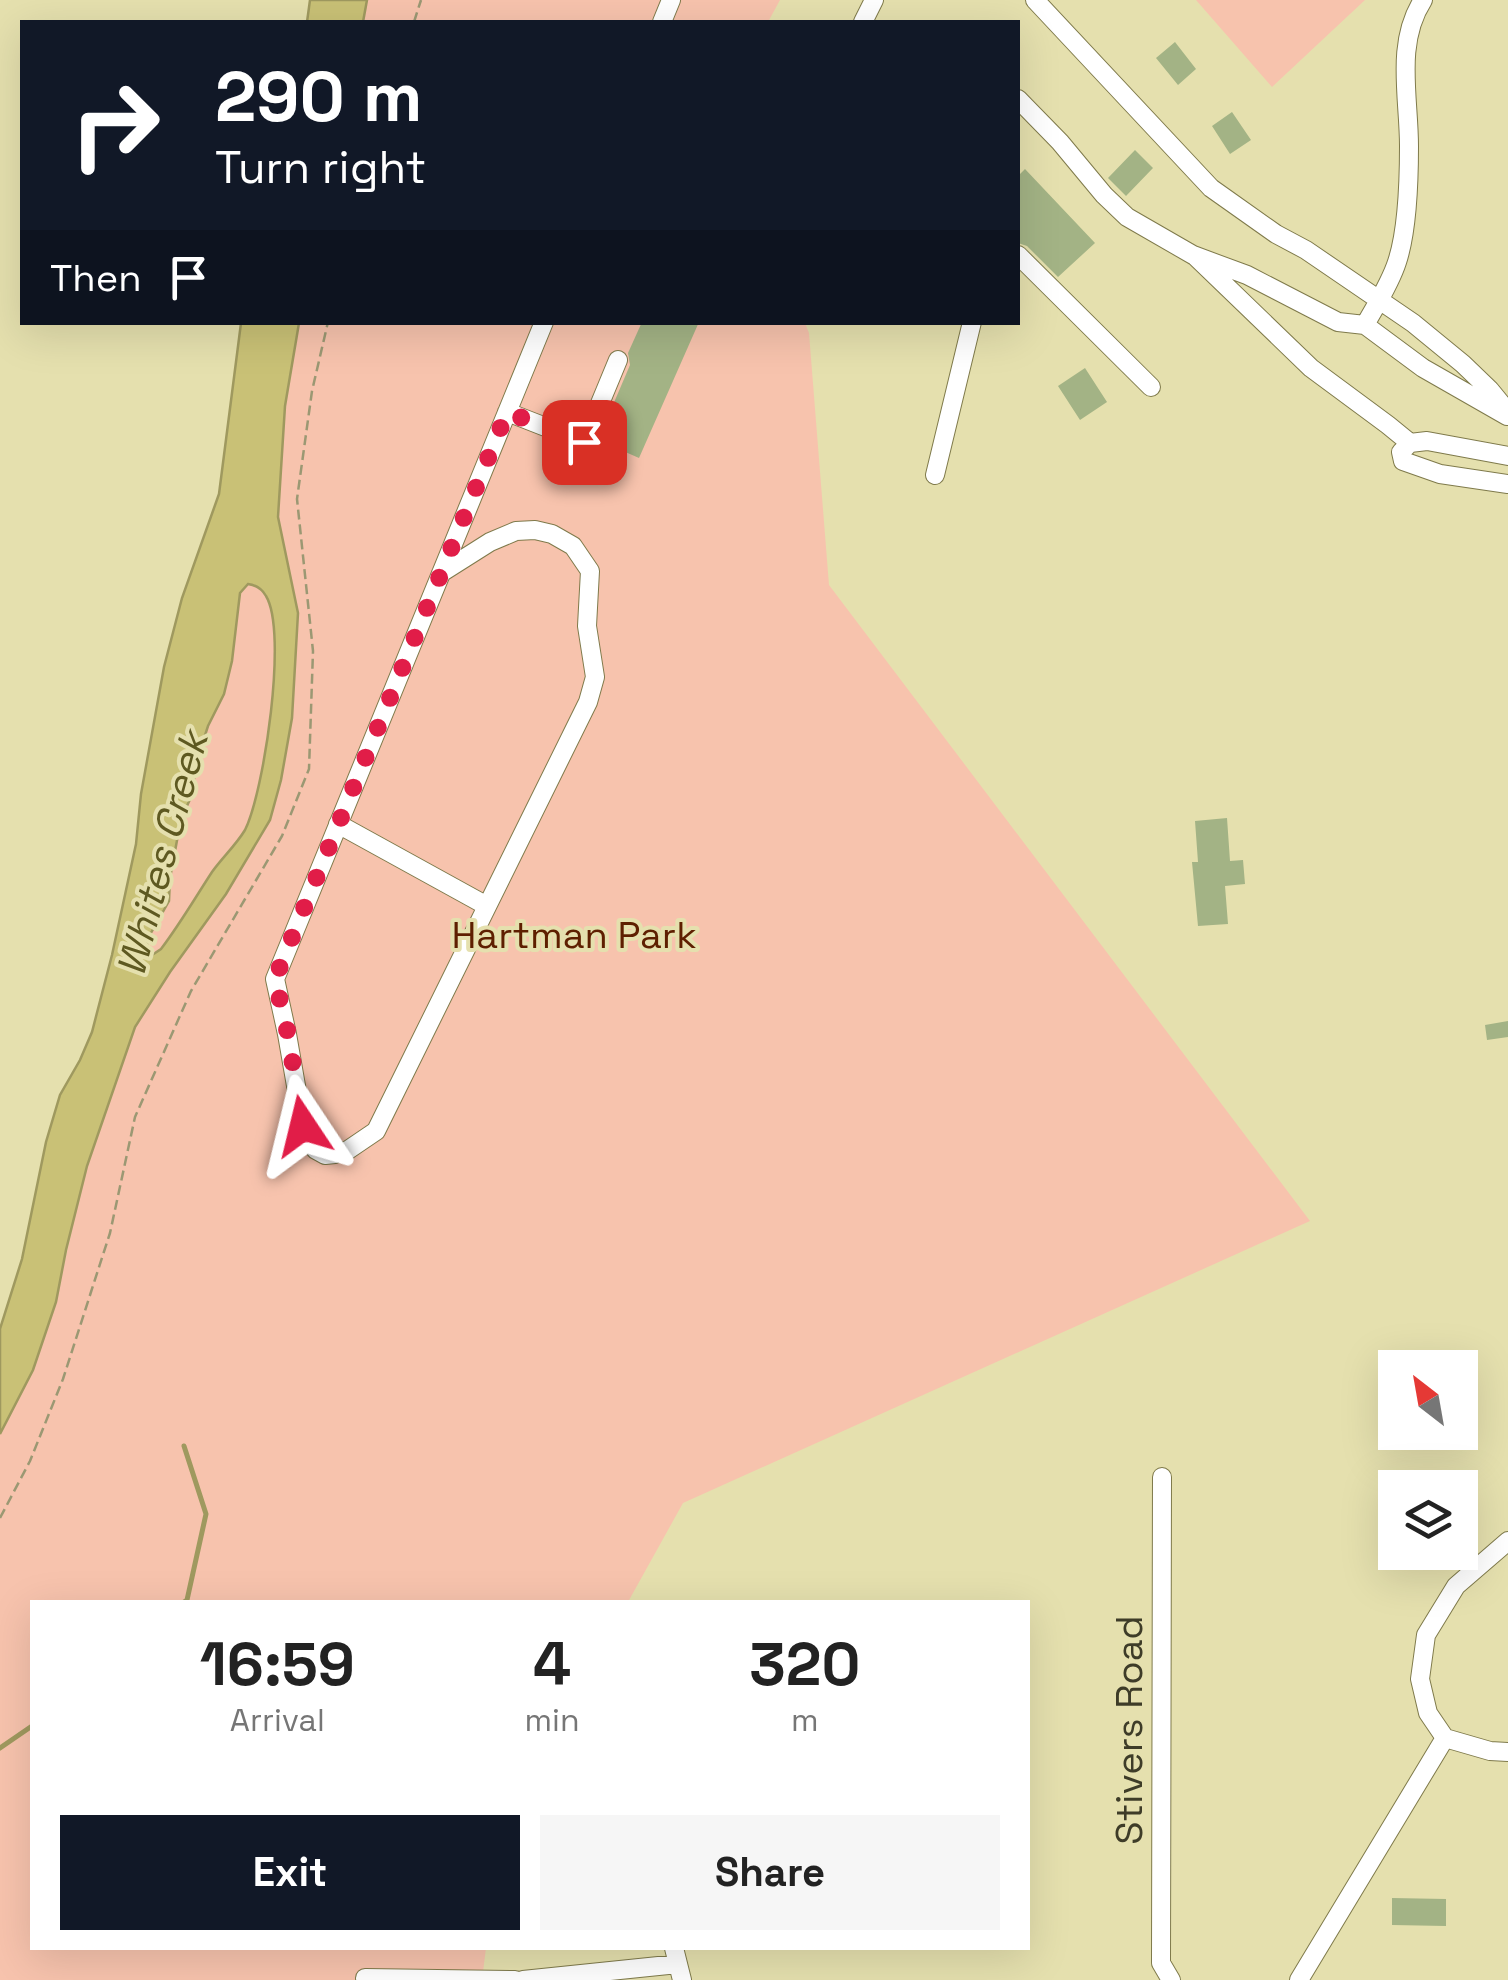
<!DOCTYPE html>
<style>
:root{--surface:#fff;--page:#f6f6f6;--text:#222;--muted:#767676;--accent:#111827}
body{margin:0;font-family:"Space Grotesk",sans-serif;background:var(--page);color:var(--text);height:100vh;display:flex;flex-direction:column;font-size:38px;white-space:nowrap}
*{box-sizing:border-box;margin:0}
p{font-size:32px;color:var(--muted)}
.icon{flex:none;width:55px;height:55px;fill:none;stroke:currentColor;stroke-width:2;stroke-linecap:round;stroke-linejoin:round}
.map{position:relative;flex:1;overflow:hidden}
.panel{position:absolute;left:30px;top:1600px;width:1000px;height:350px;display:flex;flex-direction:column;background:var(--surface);border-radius:0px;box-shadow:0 10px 40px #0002}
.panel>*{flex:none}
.top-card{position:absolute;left:20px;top:20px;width:1000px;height:305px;border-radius:0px;box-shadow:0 10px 40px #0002;background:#111827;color:#fff;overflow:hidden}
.needle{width:65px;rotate:329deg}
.controls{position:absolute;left:1378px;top:1350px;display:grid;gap:20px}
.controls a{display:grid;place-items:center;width:100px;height:100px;border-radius:0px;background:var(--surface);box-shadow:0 10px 40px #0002;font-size:50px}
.pin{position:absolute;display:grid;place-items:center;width:85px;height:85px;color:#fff;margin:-42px;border-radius:20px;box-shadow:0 5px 15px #0006}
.me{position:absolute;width:110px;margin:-55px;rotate:350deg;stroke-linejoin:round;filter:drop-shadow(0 0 8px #0008)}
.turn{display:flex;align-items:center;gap:35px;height:210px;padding:0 30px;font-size:45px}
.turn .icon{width:130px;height:130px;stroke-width:2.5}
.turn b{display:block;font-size:70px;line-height:85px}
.then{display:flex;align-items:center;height:95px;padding:0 30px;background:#0003;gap:20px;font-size:38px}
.eta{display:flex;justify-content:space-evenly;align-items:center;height:170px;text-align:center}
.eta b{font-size:60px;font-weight:700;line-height:70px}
.action{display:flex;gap:20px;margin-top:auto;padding:20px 30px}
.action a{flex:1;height:115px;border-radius:0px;background:var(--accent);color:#fff;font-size:40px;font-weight:700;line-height:115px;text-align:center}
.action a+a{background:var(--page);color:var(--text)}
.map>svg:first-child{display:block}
.green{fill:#f7c3ad}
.water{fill:#c9c176;stroke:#9f995f;stroke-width:2.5;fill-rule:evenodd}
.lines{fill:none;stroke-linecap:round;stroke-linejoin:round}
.stream{stroke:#9f995f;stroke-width:5}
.building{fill:#a3b385}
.minor-casing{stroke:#7f7a4b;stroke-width:20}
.path{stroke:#9b9873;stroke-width:2.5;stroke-dasharray:10 5;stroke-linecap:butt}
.minor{stroke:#fff;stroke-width:18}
.route{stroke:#e11d48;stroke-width:18;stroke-dasharray:0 32.4}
.labels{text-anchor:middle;stroke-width:8;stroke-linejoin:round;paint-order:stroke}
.park-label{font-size:38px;fill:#5e1f00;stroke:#e5e0ae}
.street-label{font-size:38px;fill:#3e3c28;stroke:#e5e0ae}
.water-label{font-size:40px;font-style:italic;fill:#5e5921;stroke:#e5e0ae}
</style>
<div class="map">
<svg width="1508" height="1980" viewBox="0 0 1508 1980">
<rect width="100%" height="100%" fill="#e5e0ae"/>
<path class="green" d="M326,0H780L768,22H322Z
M1196,0H1365L1272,87Z
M271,323H805L809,333L829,585L1310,1221L683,1503L628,1602H32V1948H486L482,1980H0V1434L33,1370L56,1302Z"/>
<path class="water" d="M310,0H367L363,22H307Z
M241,323H299L285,406L278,517L298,613L292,718L281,780L270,820L226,894L170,972L135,1027L87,1166L66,1250L56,1302L33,1370L0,1434V1329L22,1259L46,1142L60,1095L80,1060L92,1032L112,955L136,844L141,794L164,667L182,598L219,494ZM248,584C256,585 262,589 266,596C288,632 264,792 245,830C236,845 222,858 212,872C195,898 180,924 161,949L152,955L148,948L147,940L169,901L170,878L181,819L192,795L196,763L208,726L224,694L232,661L240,593Z"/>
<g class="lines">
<path class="stream" d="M184,1602L187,1600L206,1514L184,1446
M0,1748L32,1726"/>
</g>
<path class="building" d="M1175,42L1196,69L1178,85L1156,58Z
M1232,112L1251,140L1230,154L1212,126Z
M1135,150L1153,168L1126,196L1108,178Z
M1025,169L1095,243L1058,277L1027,246L1018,243V176Z
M642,322H699L639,458L598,440L630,365L628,353Z
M1085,368L1107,402L1080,420L1058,386Z
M1227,818L1230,861L1243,860L1245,884L1225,886L1228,924L1198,926L1192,862H1198L1195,821Z
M1508,1021V1037L1487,1040L1485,1025Z
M1392,1898L1446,1899V1926L1392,1925Z"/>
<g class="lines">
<defs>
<path id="minor" d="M1035,0L1211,188L1276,234L1306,250L1413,323L1463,364L1490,390L1508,412
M662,22L671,0
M863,22L874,0
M1018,99L1060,142L1104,195L1127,217L1193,255L1247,275L1338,322L1365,325C1376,305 1390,284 1397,262C1407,232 1409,178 1409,146C1409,97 1395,43 1423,0
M1018,255L1151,387
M1196,257L1311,368L1388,425L1410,443
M1365,325L1423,368L1507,416
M507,412L584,442L618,360
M1508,456L1427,441L1410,443L1401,452L1403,461L1440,474L1508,484
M935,475L972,322
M441,573L490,542L516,531L535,530L552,534L573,546L590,571L587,626L595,677L588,702L376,1131L348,1150L335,1154L325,1155L316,1150L308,1141L303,1126L287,1034L275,979L544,322
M338,824L487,906
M1162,1477L1161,1963L1171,1980
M1445,1738L1428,1713L1420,1679L1426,1635L1456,1586L1508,1541
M1445,1738L1490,1751L1508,1752
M674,1948L682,1980
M365,1978L515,1980
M523,1980L678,1964
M1299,1980L1445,1738"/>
</defs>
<use href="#minor" class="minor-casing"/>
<path class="path" d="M414,22L421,0
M0,1518L30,1461L63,1379L110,1233L135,1117L191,991L282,836L309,769L313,651L297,499L312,391L328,322"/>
<use href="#minor" class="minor"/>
</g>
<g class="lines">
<path class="route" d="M303,1126L288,1034L275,979L507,412L584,442"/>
</g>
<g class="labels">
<g class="park-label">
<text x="574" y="948">Hartman Park</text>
</g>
<g class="street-label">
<text transform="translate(1129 1730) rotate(-90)" y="13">Stivers Road</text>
</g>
<g class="water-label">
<text transform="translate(162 854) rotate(-75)" y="14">Whites Creek</text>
</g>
</g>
</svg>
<div class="controls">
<a><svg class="needle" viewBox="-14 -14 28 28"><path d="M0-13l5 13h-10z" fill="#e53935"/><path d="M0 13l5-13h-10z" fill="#767676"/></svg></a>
<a><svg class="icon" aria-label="layers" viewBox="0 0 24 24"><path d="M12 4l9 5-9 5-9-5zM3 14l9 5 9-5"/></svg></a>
</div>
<div class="pin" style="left:584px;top:442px;background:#d93025"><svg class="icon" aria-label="arrive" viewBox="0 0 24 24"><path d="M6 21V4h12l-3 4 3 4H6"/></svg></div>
<svg class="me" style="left:303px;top:1126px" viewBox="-20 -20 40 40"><path d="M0-17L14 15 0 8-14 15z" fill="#e11d48" stroke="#fff" stroke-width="4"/></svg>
<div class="top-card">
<div class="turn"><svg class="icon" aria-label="right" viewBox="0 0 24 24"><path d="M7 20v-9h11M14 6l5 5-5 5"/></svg><div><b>290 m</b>Turn right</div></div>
<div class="then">Then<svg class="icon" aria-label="arrive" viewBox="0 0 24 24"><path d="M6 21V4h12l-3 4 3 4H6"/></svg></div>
</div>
<section class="panel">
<div class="eta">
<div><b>16:59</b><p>Arrival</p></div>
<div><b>4</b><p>min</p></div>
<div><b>320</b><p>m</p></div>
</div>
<div class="action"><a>Exit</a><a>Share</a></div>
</section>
</div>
